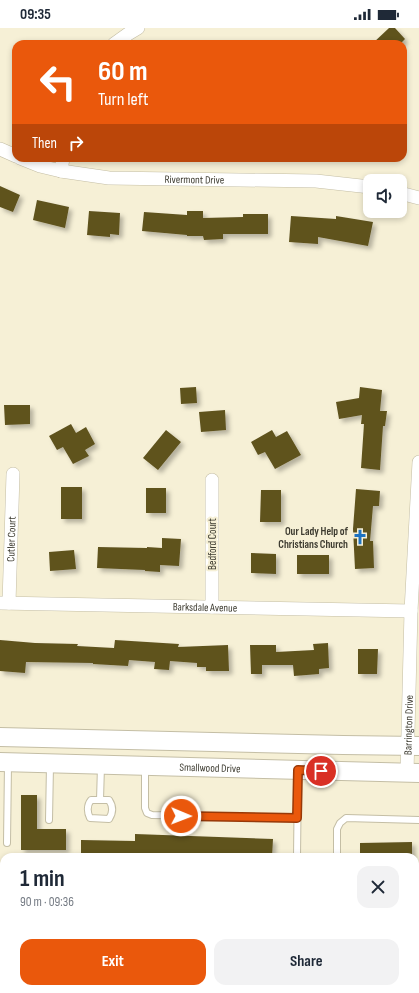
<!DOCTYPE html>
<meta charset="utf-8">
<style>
:root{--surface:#fff;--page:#f2f2f3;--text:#1f2937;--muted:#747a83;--accent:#ea580c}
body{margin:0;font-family:"Sofia Sans Condensed",sans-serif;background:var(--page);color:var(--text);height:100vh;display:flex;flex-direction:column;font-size:15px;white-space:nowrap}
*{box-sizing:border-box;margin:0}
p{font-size:13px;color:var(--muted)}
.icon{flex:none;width:22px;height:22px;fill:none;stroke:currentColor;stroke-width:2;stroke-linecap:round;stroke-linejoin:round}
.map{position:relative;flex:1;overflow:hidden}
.panel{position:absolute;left:0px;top:825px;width:419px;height:140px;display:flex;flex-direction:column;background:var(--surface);border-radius:12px 12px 0 0;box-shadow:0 2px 6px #0003}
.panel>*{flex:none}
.top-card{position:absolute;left:12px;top:12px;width:395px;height:122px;border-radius:12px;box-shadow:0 2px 6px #0003;background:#ea580c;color:#fff;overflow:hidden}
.controls{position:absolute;left:363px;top:146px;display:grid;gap:8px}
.controls a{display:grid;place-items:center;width:44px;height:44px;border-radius:8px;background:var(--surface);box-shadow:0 2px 6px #0003;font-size:20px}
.pin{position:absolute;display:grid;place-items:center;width:34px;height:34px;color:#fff;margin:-17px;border:2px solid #fff;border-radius:50%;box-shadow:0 1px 4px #0007}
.me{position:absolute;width:44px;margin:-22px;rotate:91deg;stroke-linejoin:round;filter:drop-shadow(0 0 3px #0008)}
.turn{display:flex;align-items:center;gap:14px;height:84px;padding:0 20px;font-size:18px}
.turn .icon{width:52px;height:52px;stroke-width:2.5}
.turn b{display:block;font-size:28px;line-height:34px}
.then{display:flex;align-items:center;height:38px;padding:0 20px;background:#0003;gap:8px;font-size:15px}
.round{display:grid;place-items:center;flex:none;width:42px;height:42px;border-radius:12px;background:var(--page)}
.head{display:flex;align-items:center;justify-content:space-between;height:68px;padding:0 20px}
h1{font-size:24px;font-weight:700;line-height:30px}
.primary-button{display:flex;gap:8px;margin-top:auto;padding:8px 20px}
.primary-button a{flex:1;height:46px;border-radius:12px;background:var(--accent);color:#fff;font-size:16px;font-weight:700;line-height:46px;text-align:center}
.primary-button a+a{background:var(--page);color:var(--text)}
.status{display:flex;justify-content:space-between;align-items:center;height:28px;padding:0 20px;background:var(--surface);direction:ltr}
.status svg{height:11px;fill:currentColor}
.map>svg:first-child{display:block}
.building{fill:#5e521f;filter:url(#shadow)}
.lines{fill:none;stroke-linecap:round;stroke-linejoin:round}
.service-casing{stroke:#c4bea5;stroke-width:8}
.minor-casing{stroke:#c4bea5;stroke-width:14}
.secondary-casing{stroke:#c4bea5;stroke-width:20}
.service{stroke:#fff;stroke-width:6}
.minor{stroke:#fff;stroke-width:13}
.secondary{stroke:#fff;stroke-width:18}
.route-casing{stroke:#983908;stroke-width:10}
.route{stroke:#ea580c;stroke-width:7}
.labels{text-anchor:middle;stroke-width:4;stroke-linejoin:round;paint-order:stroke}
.street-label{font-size:11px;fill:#3d3b30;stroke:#f6f0d6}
.poi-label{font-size:11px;font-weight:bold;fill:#3d3b30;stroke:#f6f0d6;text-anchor:end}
</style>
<div class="status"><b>09:35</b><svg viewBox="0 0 49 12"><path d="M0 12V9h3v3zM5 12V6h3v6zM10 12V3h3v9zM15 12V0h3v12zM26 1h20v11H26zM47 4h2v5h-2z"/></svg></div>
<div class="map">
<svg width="419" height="965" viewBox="0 0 419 965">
<defs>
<filter id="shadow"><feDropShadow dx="3.5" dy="3.5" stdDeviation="2" flood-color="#0004"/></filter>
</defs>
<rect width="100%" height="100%" fill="#f6f0d6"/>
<path class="building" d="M389,0H395L405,11L400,16H372Z
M0,158L20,167L13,184L0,179Z
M37,172L69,179L65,200L33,192Z
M89,183L120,185L119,207L110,206V209L87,207Z
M187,183H203V190L243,189V186H268V206H223V211L204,212L203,208H187V207L142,203L144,184L187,187Z
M291,188L336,191V188L373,194L368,218L318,209V216L289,214Z
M196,359L197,375L181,376L180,360Z
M360,359L382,362L380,383H387L385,398H383L380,442L361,440L364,396H361L362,387L339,391L336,374L359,370Z
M4,377H30V396L5,397Z
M225,382L226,402L201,404L199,384Z
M71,396L76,405L86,399L95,416L85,422L89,428L73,436L63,419L57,422L49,408Z
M166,402L181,414L158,442L143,430Z
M272,402L276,409L287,403L301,427L275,441L265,424L258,427L251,414Z
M61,459H82V491H61Z
M146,460H166V485H146Z
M356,461L380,463L379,478H373L370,513H373L374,540L355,541L353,501Z
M261,462H281V494H260Z
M162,510L181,511L179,538L160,537V544L145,543V542L97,540L98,519L147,520V519L162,520Z
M74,522L76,541L50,543L49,524Z
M251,525L276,526V546L251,545Z
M297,527H329V546H297Z
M0,612L35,615L78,616L77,618L114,620L115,612L179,616L178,619L228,617L229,643H206V639H197V635L170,633L169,642L154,641L155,634L129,632L128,638L93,636V635L26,634L25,645L0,643Z
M328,615L329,640L319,641V646L294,648L293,637H262V646H251L250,617H276V624L314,622L313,616Z
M358,621H378L377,646H358Z
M21,767H37V801H66V822H21Z
M135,806L273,811L272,829H81V812L135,813Z
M412,814V829H360V815Z"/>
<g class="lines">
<defs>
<path id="service" d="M145,739V780L147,785L152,787L297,790
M91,772H109C113,778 113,785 109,791L90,790C87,784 87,777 91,772Z
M100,772L101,738
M49,792L50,737
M7,815L8,736
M297,829L298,744
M337,829V801L340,795L346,790L419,792
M415,915H419
M69,965V961
M254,965V961
M274,965V961
M335,965V961"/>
<g id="minor">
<path d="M114,16L128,6L138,0"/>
<path d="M0,121L16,128"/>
<path id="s1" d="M20,130L40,138L61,143L109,150L316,153L370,159"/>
<path d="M61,143L63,130"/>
<path d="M400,165L419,170"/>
<path id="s2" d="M0,575L411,583"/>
<path id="s3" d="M9,575L13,446"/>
<path d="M212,579V452"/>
<path id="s4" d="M407,745L411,583L419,434"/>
</g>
<g id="secondary">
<path d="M0,709L343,717L419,718"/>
<path id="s5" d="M0,734L419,745"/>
</g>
</defs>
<use href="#service" class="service-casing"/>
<use href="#minor" class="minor-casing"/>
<use href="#secondary" class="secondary-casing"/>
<use href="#service" class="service"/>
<use href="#minor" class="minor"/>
<use href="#secondary" class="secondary"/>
</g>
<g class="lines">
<defs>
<path id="route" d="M181,788L297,790L298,742L321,743"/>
</defs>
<use href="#route" class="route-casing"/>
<use href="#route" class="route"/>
</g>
<defs>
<symbol id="church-bare" viewBox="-9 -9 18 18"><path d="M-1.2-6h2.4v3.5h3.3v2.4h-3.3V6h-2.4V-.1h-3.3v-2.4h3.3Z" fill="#1e73c1" stroke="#f6f0d6" stroke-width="2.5" paint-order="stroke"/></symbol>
</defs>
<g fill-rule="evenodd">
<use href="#church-bare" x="349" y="498" width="22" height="22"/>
</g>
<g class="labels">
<g class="street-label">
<text dy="4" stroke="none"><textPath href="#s1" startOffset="177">Rivermont Drive</textPath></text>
<text dy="4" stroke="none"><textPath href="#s3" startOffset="64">Cutler Court</textPath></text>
<text transform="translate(212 516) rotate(-90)" y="4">Bedford Court</text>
<text dy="4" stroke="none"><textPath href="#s2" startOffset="205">Barksdale Avenue</textPath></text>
<text dy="4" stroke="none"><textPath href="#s4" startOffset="48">Barrington Drive</textPath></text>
<text dy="4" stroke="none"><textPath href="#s5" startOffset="210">Smallwood Drive</textPath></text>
</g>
<g class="poi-label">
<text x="348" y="507">Our Lady Help of<tspan x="348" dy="13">Christians Church</tspan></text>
</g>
</g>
</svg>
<div class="controls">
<a><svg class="icon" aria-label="sound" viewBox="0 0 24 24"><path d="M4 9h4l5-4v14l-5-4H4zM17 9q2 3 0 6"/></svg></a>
</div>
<div class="pin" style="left:321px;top:743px;background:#d93025"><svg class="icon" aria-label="arrive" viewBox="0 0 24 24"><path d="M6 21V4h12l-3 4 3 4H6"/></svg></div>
<svg class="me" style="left:181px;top:788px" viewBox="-20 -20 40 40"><circle r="17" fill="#ea580c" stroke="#fff" stroke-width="3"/><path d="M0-11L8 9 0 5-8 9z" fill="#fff"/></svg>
<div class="top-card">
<div class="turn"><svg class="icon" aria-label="left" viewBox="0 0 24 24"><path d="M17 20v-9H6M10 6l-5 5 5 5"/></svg><div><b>60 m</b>Turn left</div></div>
<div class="then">Then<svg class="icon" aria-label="right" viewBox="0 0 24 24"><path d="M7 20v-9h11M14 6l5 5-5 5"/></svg></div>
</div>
<section class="panel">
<div class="head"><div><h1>1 min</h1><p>90 m · 09:36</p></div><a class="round"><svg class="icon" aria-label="close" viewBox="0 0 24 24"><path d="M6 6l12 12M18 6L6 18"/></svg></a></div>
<div class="primary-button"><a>Exit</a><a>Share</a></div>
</section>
</div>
